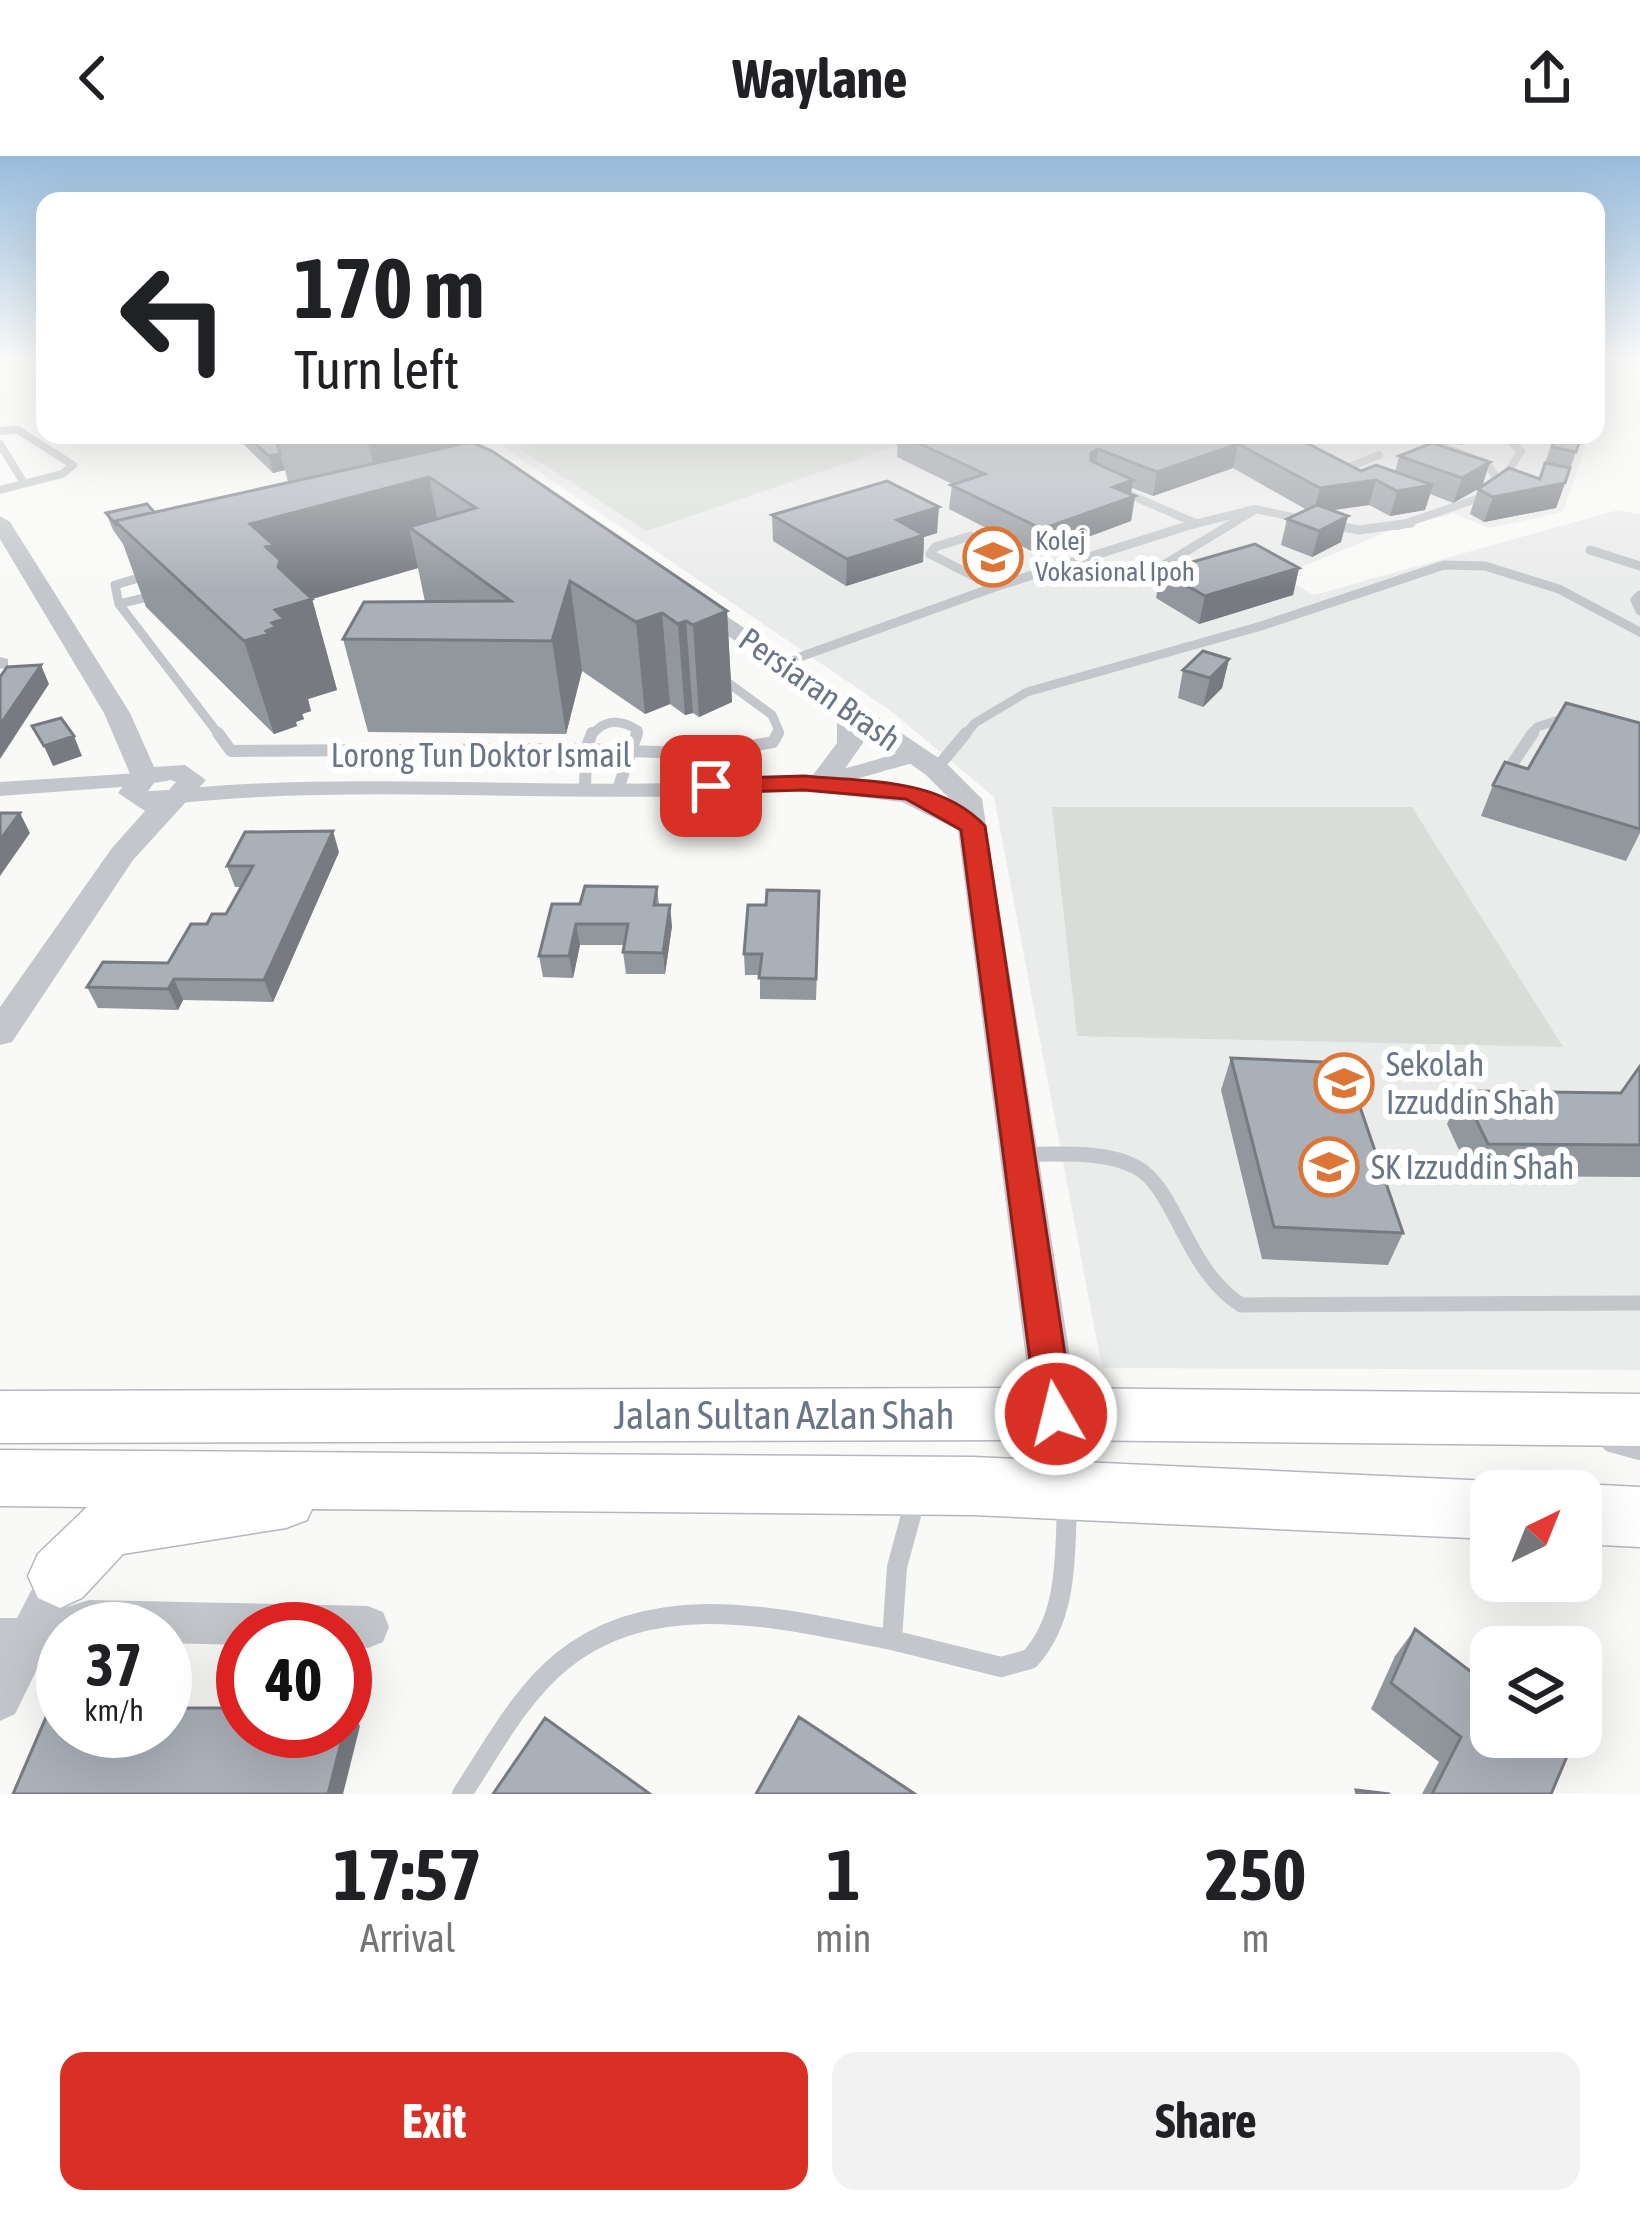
<!DOCTYPE html>
<style>
:root{--surface:#fff;--page:#f2f2f2;--text:#202124;--muted:#757577;--accent:#d93025}
body{margin:0;font-family:"Asap Condensed",sans-serif;background:var(--page);color:var(--text);height:100vh;display:flex;flex-direction:column;font-size:45px;white-space:nowrap}
*{box-sizing:border-box;margin:0}
p{font-size:39px;color:var(--muted)}
.icon{flex:none;width:66px;height:66px;fill:none;stroke:currentColor;stroke-width:2;stroke-linecap:round;stroke-linejoin:round}
.map{position:relative;height:1638px;overflow:hidden}
.drawer{display:flex;flex-direction:column;background:var(--surface);flex:1}
.drawer>*{flex:none}
.banner{position:absolute;left:36px;top:36px;width:1569px;height:252px;border-radius:24px;box-shadow:0 12px 48px #0002;background:#fff;color:var(--text);overflow:hidden}
.needle{width:78px;rotate:43deg}
.fabs{position:absolute;left:1470px;top:1314px;display:grid;gap:24px}
.fabs a{display:grid;place-items:center;width:132px;height:132px;border-radius:24px;background:var(--surface);box-shadow:0 12px 48px #0002;font-size:60px}
.speed{position:absolute;left:36px;top:1446px;display:flex;gap:24px;font-size:60px;font-weight:700;text-align:center}
.speed>*{display:grid;place-content:center;width:156px;height:156px;border-radius:50%;background:var(--surface);box-shadow:0 12px 48px #0002;line-height:1}
.speed small{font-size:30px;font-weight:400}
.speed .limit{border:18px solid #d22;background:#fff;color:#111}
.pin{position:absolute;display:grid;place-items:center;width:102px;height:102px;color:#fff;margin:-51px;border-radius:24px;box-shadow:0 6px 18px #0006}
.me{position:absolute;width:132px;margin:-66px;rotate:352deg;stroke-linejoin:round;filter:drop-shadow(0 0 9px #0008)}
.turn{display:flex;align-items:center;gap:42px;height:252px;padding:0 60px;font-size:54px}
.turn .icon{width:156px;height:156px;stroke-width:2.5}
.turn b{display:block;font-size:84px;line-height:102px}
.eta{display:flex;justify-content:space-evenly;align-items:center;height:204px;text-align:center}
.eta b{font-size:72px;font-weight:700;line-height:84px}
.primary-button{display:flex;gap:24px;margin-top:auto;padding:24px 60px}
.primary-button a{flex:1;height:138px;border-radius:24px;background:var(--accent);color:#fff;font-size:48px;font-weight:700;line-height:138px;text-align:center}
.primary-button a+a{background:var(--page);color:var(--text)}
header{display:flex;justify-content:space-between;align-items:center;height:156px;padding:0 60px;background:var(--surface);font-size:54px;font-weight:700}
.map>svg:first-child{display:block}
.built{fill:#eaebeb}
.green{fill:#d8ded7}
.lines{fill:none;stroke-linecap:round;stroke-linejoin:round}
.primary-casing{stroke:#b4b8bd;stroke-width:3}
.service-far4{stroke:#c3c6ca;stroke-width:8}
.service-far3{stroke:#c3c6ca;stroke-width:9}
.service-far2{stroke:#c3c6ca;stroke-width:12}
.service-far1{stroke:#c3c6ca;stroke-width:15}
.service{stroke:#c3c6ca;stroke-width:20}
.minor{fill:#c3c6ca;fill-rule:evenodd}
.tertiary{fill:#c3c6ca;fill-rule:evenodd}
.primary{fill:#fff;fill-rule:evenodd}
.wall{fill:#92979e}
.shaded-wall{fill:#777b81}
.building{fill:#aab0b8;stroke:#777b81;stroke-width:3}
.route{fill:#d93025;stroke:#8d1f18;stroke-width:3}
.labels{text-anchor:middle;stroke-width:12;stroke-linejoin:round;paint-order:stroke}
.far-poi-label{font-size:27px;fill:#6a7687;stroke:#fff;text-anchor:start}
.street-label{font-size:33px;fill:#6a7687;stroke:#fff}
.poi-label{font-size:33px;fill:#6a7687;stroke:#fff;text-anchor:start}
.near-street-label{font-size:39px;fill:#6a7687;stroke:#fff}
</style>
<header><svg class="icon" aria-label="back" viewBox="0 0 24 24"><path d="M15 5l-7 7 7 7"/></svg>Waylane<svg class="icon" aria-label="share" viewBox="0 0 24 24"><path d="M12 15V3M7 8l5-5 5 5M5 13v7h14v-7"/></svg></header>
<div class="map">
<svg width="1640" height="1638" viewBox="0 0 1640 1638">
<rect width="100%" height="100%" fill="#f9f9f7"/>
<path class="built" d="M554,279H1589L1563,356L1489,372L1454,358L1401,370L1280,420L1314,439L1618,354L1640,358V1214L1102,1212L994,641L891,555L503,291Z"/>
<path class="green" d="M572,279H929L646,375L519,292Z
M1052,651H1412L1563,891L1077,880Z"/>
<g class="lines">
<defs>
<path id="primary" d="M1056,1232L1640,1238V1290L1056,1284L0,1287V1235Z
M0,1294L973,1301L1491,1325L1513,1335H1491V1383L973,1359L312,1353L307,1364L286,1372L123,1398L82,1442L60,1452L38,1442L28,1420L38,1398L87,1351L0,1350Z
M1581,1328L1640,1331V1391L1581,1388V1335H1565Z"/>
</defs>
<use href="#primary" class="primary-casing"/>
<path class="service-far4" d="M0,275L18,274L73,309L62,318L0,334
M1414,279L1487,308L1501,328
M0,288L24,327
M1344,313L1379,299
M1503,324L1521,295L1508,283
M1121,335L1193,366
M1187,370L1255,353L1334,370
M1228,370L1255,354
M1398,370L1488,339"/>
<path class="service-far3" d="M1322,367L1359,374L1411,367
M971,380L935,391L930,398L995,431
M1590,394L1640,410
M1145,420L1233,367
M156,439L119,448L220,580
M1640,439L1635,444L1640,455
M119,448L115,429L152,418
M783,507L995,431L1196,367
M716,518L772,559L779,575L776,580
M591,580C604,563 620,563 638,574L636,580
M964,580L975,567L1027,536L1261,470L1444,409L1485,410L1559,433L1640,476
M1531,580L1537,571L1571,560"/>
<path class="service-far2" d="M218,577L231,595L586,593L585,633
M592,577L586,593L631,595
M631,595L707,598L773,586L778,577
M631,595L637,577
M936,613L966,577
M1503,622L1533,577
M618,633L631,595"/>
<path class="service-far1" d="M1025,998C1060,999 1104,994 1136,1011C1176,1032 1185,1113 1241,1149L1640,1147"/>
<path class="service" d="M1611,1286L1640,1294
M916,1341L897,1411L892,1484L1001,1511L1030,1503C1068,1461 1065,1400 1067,1346
M462,1638C492,1593 519,1540 562,1505C656,1428 786,1464 892,1484"/>
<path class="minor" d="M1596,205H1640V212L1596,210Z
M0,501L8,503V511L0,513Z
M916,592L924,594V604C884,614 841,630 800,634C593,652 385,626 179,647L168,640L179,633C385,613 594,640 800,620C839,617 879,602 916,592Z
M139,617L150,624L147,629L0,640V626Z
M60,1400L74,1406L80,1420L67,1451L89,1444L368,1450L383,1456L389,1471L383,1486L368,1492L345,1491V1473H243V1489L165,1487V1473H63V1493L44,1499L15,1558L0,1565V1462H17L46,1406Z"/>
<path class="tertiary" d="M0,360L10,366L130,557L154,611L185,609L206,624L133,704L12,886L0,889V851L112,692L145,655L118,637L131,620L104,557L0,383ZM171,624L176,626L169,634L148,635L154,627Z
M692,437L946,607L982,643L1079,1258L1072,1273L1056,1279L1040,1273L1033,1258L958,674L902,646L794,633L790,627L794,621L813,619L837,587V556L684,449L681,444ZM863,574L926,619L955,648L892,627L839,621L863,587Z"/>
<use href="#primary" class="primary"/>
</g>
<path class="wall" d="M234,279H458L460,288L727,455L732,546L699,561L693,557L685,559L670,548L645,558L582,515L566,578L368,576L343,483L425,446L418,412L312,443L337,534L308,543L311,555L302,558L304,563L296,566L297,570L274,578L146,451L123,388L113,374L106,357L154,356L288,326L285,314L273,317Z
M898,279H1291L1361,315L1395,316L1399,300L1482,330L1539,323L1555,279L1576,296L1556,352L1484,366L1470,358L1478,333L1453,347L1430,338L1425,354L1390,360L1369,349L1332,354L1341,386L1312,401L1281,389L1287,363L1307,354L1233,312L1153,340L1132,332L1131,338L1135,340L1131,365L1039,399L949,353L952,328L897,301Z
M1436,279H1486L1461,289Z
M772,359L937,377L924,381L923,406L846,430L773,385Z
M1299,412L1293,439L1199,468L1156,442L1161,415Z
M1229,503L1222,532L1203,551L1178,542L1183,514Z
M1640,567V677L1626,705L1481,660L1493,629L1528,613Z
M339,696L273,846L183,844L178,854L98,852L87,831L168,807L207,768L226,758L242,731H235L227,710Z
M657,731L659,749L672,770L665,818H626L623,796L624,789H580L573,822L543,821L539,800L580,748Z
M819,756L816,844L760,843V819H745L744,798Z
M1231,902L1403,1077L1388,1109L1262,1103L1221,934Z
M1640,910V1021L1471,1020L1447,968L1462,935L1621,937Z
M1415,1473L1551,1638H1422L1439,1606L1371,1553L1395,1500Z"/>
<path class="shaded-wall" d="M395,279H458L471,349L429,321L444,397L409,371L418,412L312,443L337,534L308,543L311,555L302,558L304,563L296,566L297,570L274,578L244,485L266,475L272,467L250,368L379,334L368,286Z
M1465,279H1486L1461,289Z
M1238,288L1233,312L1153,340L1157,316Z
M1098,293L1095,317L1088,321L1091,297Z
M280,298L285,314L273,317L269,300Z
M1490,306L1482,331L1453,347L1462,322Z
M1133,324L1130,342L1135,340L1131,365L1039,399L1042,373L1113,331Z
M1376,324L1369,349L1313,357L1320,332Z
M1565,327L1556,352L1484,366L1493,341Z
M1433,329L1425,354L1390,360L1397,335Z
M939,351L937,377L924,381L923,406L846,430L847,403L897,364Z
M1348,360L1341,386L1312,401L1319,375Z
M1299,412L1293,439L1199,468L1205,440Z
M570,425L582,515L566,578L552,485Z
M727,455L732,546L699,561L693,469Z
M662,457L670,548L645,558L636,466Z
M686,465L693,557L685,559L678,468Z
M1229,503L1222,532L1203,551L1210,522Z
M41,509L49,528L0,603V569Z
M74,580L82,600L53,610L44,590Z
M20,657L30,677L0,720V684Z
M333,675L339,696L273,846L264,824Z
M670,749L672,770L665,818L663,797Z
M576,768L580,789L573,822L569,800Z
M174,823L183,844L178,854L168,833Z
M349,1552L360,1570L343,1638H328Z"/>
<path class="building" d="M246,279H275L280,298L269,300Z
M324,279H404L368,286Z
M901,279H1291L1361,315L1376,309L1433,329L1397,335L1376,324L1320,332L1238,288L1157,316L1098,293L1091,297V305L1133,324L1113,331L1135,340L1042,373L951,329L985,318Z
M1556,279H1582L1576,296L1552,291Z
M471,286L492,295L727,455L693,469L686,465L678,468L662,457L636,466L570,425L552,485L343,483L364,446L511,445L409,371L476,352L429,321L250,368L274,389L266,391L280,404L278,411L312,443L275,454L284,463L272,467L276,471L266,475L269,478L244,485L115,365Z
M1432,287L1490,306L1462,322L1399,300Z
M1545,307L1570,312L1565,327L1493,341L1478,333L1509,312L1540,323Z
M887,325L939,351L897,364L924,379L847,403L772,359Z
M147,348L154,356L115,365L117,370L106,357Z
M1317,349L1348,360L1319,375L1287,363Z
M1255,388L1299,412L1205,440L1161,415Z
M1203,495L1229,503L1210,522L1183,514Z
M41,509L0,569V521L7,511Z
M1566,547L1640,567V673L1493,629L1505,606L1528,613Z
M61,562L74,580L44,590L32,570Z
M0,657H20L0,684Z
M333,675L264,824L174,823L168,833L87,831L103,806L168,807L191,768H207L212,758H226L253,710H227L245,676Z
M585,730L657,731L654,749H670L663,797L623,796L628,768H576L569,800H539L552,748H580Z
M767,734L819,735L816,823L759,822L762,798H744L748,749H766Z
M1231,902L1345,907L1403,1077L1274,1071Z
M1640,910V989L1488,988L1462,935L1621,937Z
M1415,1473L1491,1531V1581H1558L1571,1591L1551,1638H1432L1461,1581L1391,1527Z
M50,1552H63V1575H165V1552H243V1575H344L328,1638H13Z
M799,1561L915,1638H756Z
M545,1562L650,1638H493Z
M1356,1634L1390,1638H1357Z"/>
<linearGradient id="sky" x2="0" y2="1"><stop stop-color="#97bbdc"/><stop offset="0.47" stop-color="#fcfcfb"/><stop offset="1" stop-color="#fcfcfb" stop-opacity="0"/></linearGradient>
<rect width="1640" height="434" fill="url(#sky)"/>
<path class="route" d="M804,620C865,626 939,621 985,670L1074,1258L1069,1270L1056,1275L1042,1270L1037,1258L961,674L906,643L804,634L711,637L700,630L711,623Z"/>
<defs>
<symbol id="school-ring" viewBox="-11 -11 22 22"><circle r="9.5" fill="#fff" stroke="#dc7535" stroke-width="1.5"/><path d="M0-5L7-2L0 1L-7-2ZM-4 1L0 2.5L4 1V4Q0 6-4 4Z" fill="#dc7535"/></symbol>
</defs>
<g fill-rule="evenodd">
<use href="#school-ring" x="960" y="368" width="66" height="66"/>
<use href="#school-ring" x="1311" y="894" width="66" height="66"/>
<use href="#school-ring" x="1296" y="978" width="66" height="66"/>
</g>
<g class="labels">
<g class="far-poi-label">
<text x="1035" y="394">Kolej<tspan x="1035" dy="31">Vokasional Ipoh</tspan></text>
</g>
<g class="street-label">
<text transform="translate(820 533) rotate(35)" y="12">Persiaran Brash</text>
<text x="481" y="611">Lorong Tun Doktor Ismail</text>
</g>
<g class="poi-label">
<text x="1386" y="920">Sekolah<tspan x="1386" dy="38">Izzuddin Shah</tspan></text>
<text x="1371" y="1023">SK Izzuddin Shah</text>
</g>
<g class="near-street-label">
<text x="784" y="1273">Jalan Sultan Azlan Shah</text>
</g>
</g>
</svg>
<div class="fabs">
<a><svg class="needle" viewBox="-14 -14 28 28"><path d="M0-13l5 13h-10z" fill="#e53935"/><path d="M0 13l5-13h-10z" fill="#757577"/></svg></a>
<a><svg class="icon" aria-label="layers" viewBox="0 0 24 24"><path d="M12 4l9 5-9 5-9-5zM3 14l9 5 9-5"/></svg></a>
</div>
<div class="speed"><div>37<small>km/h</small></div><div class="limit">40</div></div>
<div class="pin" style="left:711px;top:630px;background:#d93025"><svg class="icon" aria-label="arrive" viewBox="0 0 24 24"><path d="M6 21V4h12l-3 4 3 4H6"/></svg></div>
<svg class="me" style="left:1056px;top:1258px" viewBox="-20 -20 40 40"><circle r="17" fill="#d93025" stroke="#fff" stroke-width="3"/><path d="M0-11L8 9 0 5-8 9z" fill="#fff"/></svg>
<div class="banner">
<div class="turn"><svg class="icon" aria-label="left" viewBox="0 0 24 24"><path d="M17 20v-9H6M10 6l-5 5 5 5"/></svg><div><b>170 m</b>Turn left</div></div>
</div>
</div>
<section class="drawer">
<div class="eta">
<div><b>17:57</b><p>Arrival</p></div>
<div><b>1</b><p>min</p></div>
<div><b>250</b><p>m</p></div>
</div>
<div class="primary-button"><a>Exit</a><a>Share</a></div>
</section>
